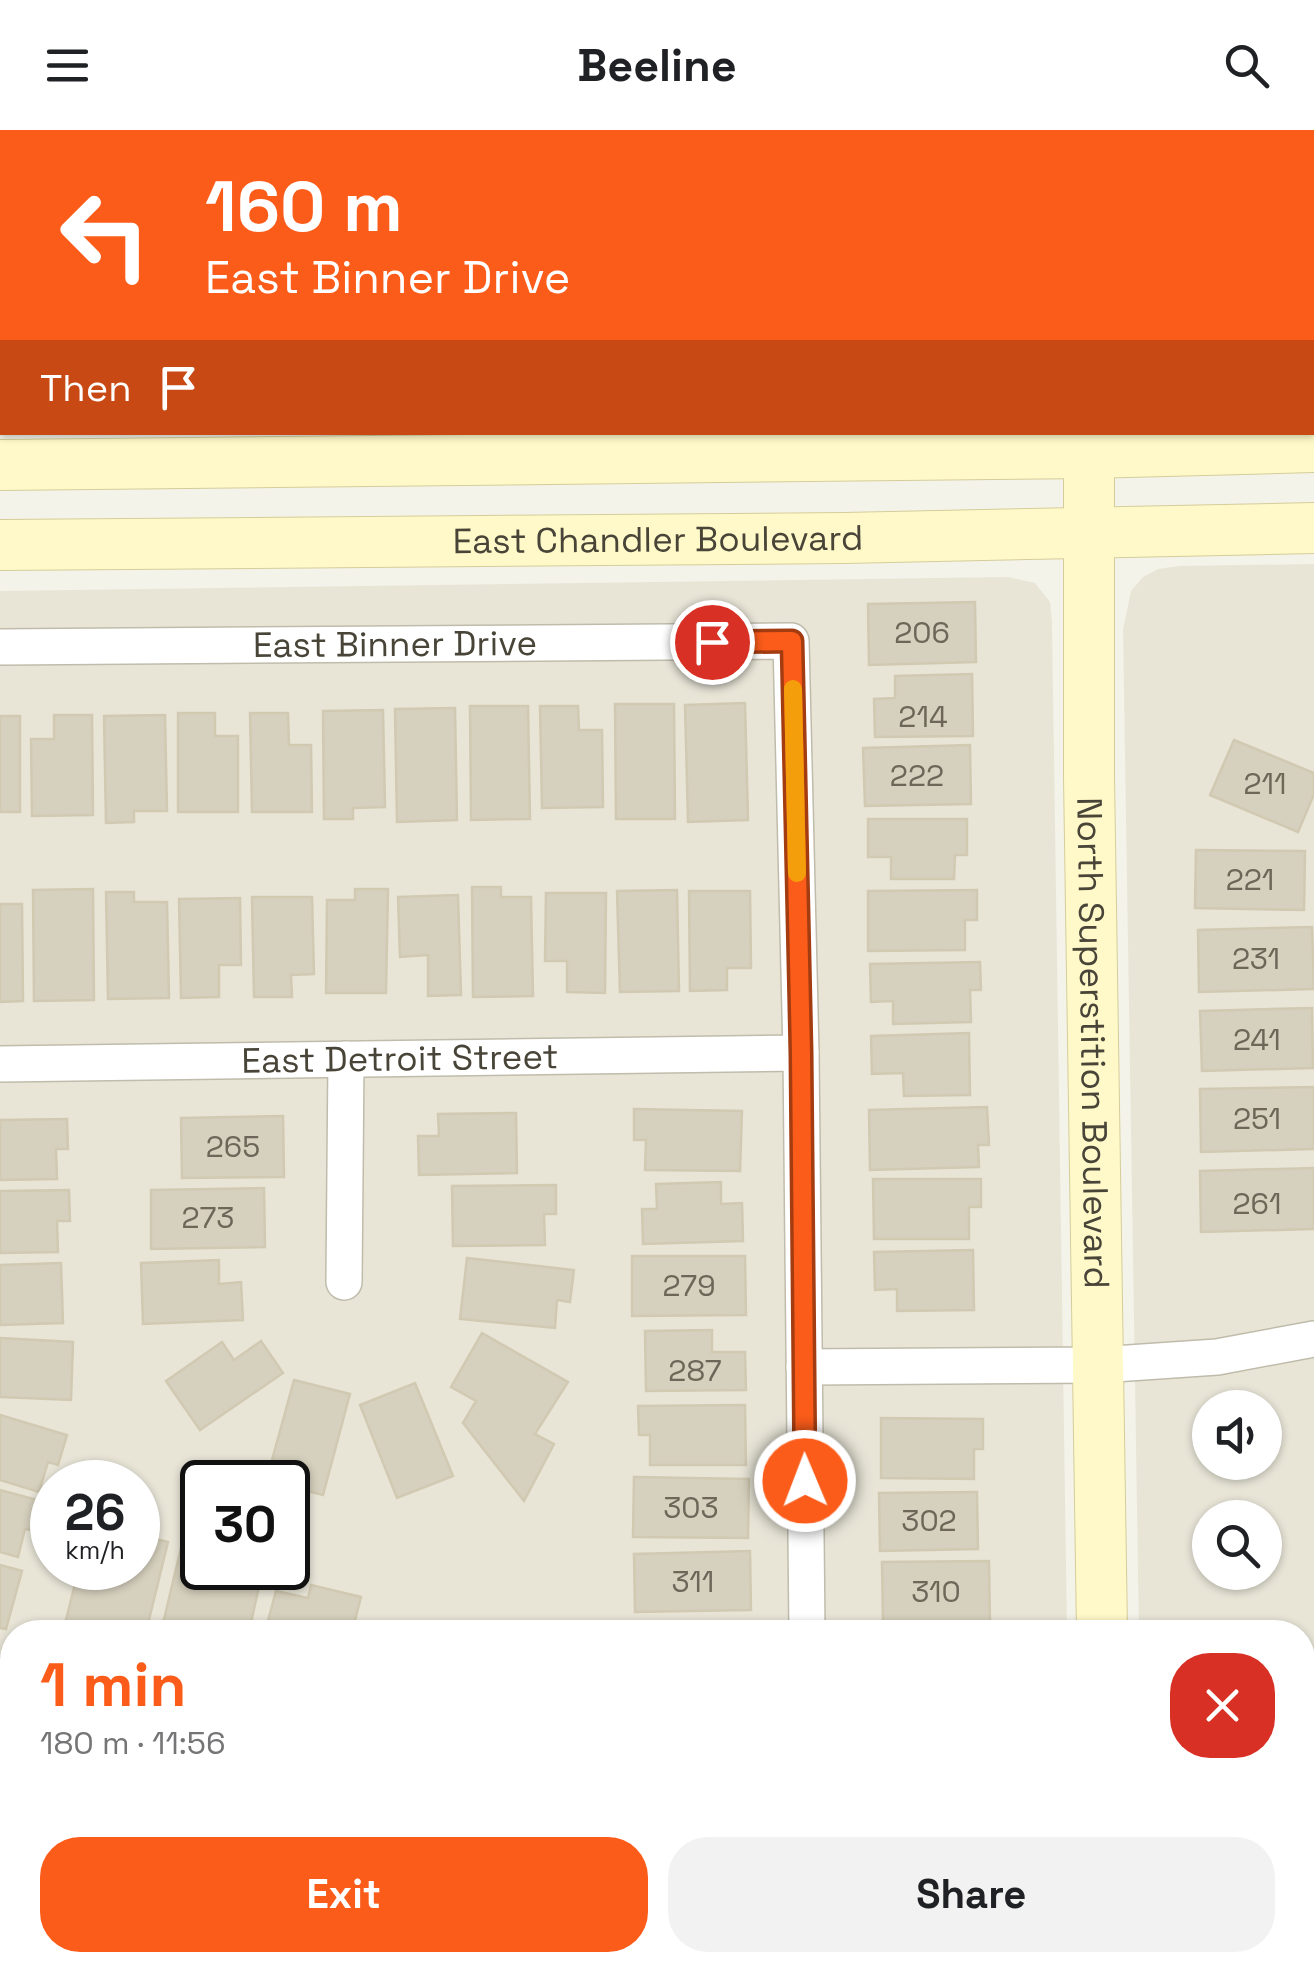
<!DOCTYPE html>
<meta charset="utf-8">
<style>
:root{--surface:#fff;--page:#f2f2f2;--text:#202124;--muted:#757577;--accent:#fb5c1a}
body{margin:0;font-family:"Space Grotesk",sans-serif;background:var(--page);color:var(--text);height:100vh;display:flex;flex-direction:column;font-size:38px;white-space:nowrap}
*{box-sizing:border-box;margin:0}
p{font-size:32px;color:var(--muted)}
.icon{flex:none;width:55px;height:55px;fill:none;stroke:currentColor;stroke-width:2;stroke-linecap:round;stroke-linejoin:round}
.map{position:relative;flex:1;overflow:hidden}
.side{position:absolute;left:0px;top:1490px;width:1315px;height:352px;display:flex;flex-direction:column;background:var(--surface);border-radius:40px 40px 0 0;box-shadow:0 2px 8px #0004}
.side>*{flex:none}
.banner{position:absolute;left:0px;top:0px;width:1315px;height:305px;box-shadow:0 2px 8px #0004;background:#fb5c1a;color:#fff;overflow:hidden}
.buttons{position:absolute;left:1192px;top:1260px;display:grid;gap:20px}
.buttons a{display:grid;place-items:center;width:90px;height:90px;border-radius:50%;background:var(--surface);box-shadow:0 2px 8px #0004;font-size:50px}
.speed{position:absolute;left:30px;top:1330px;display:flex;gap:20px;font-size:50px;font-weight:700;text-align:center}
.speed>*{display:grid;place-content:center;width:130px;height:130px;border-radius:50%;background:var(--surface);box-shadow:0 2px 8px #0004;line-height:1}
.speed small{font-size:25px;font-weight:400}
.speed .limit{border:5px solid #111;border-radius:15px;background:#fff;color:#111}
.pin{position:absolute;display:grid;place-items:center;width:85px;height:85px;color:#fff;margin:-42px;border:5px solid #fff;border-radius:50%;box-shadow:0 2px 10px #0007}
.me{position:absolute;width:110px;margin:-55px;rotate:359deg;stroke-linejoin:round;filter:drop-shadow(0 0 8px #0008)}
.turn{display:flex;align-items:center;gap:35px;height:210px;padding:0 40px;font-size:45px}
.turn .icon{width:130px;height:130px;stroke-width:2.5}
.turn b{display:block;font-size:70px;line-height:85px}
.then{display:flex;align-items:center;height:95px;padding:0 40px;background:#0003;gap:20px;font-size:38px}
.round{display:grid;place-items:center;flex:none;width:105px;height:105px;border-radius:40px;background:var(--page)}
.headline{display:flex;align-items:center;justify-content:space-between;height:170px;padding:0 40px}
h1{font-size:60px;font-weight:700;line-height:75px;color:var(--accent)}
.button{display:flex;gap:20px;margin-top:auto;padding:20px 40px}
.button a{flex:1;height:115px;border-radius:40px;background:var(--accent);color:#fff;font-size:40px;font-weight:700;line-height:115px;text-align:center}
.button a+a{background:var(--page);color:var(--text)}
header{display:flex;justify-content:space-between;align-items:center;height:130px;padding:0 40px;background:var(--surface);font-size:45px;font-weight:700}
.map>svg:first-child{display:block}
.residential{fill:#e8e5d7;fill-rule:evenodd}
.building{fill:#d6d0be;stroke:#d1c9b1;stroke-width:2.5}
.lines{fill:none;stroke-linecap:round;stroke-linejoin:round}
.lane-casing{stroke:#c0bcab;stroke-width:20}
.street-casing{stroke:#c0bcab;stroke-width:38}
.secondary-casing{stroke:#d5cd99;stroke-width:52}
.lane{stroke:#fff;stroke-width:18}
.street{stroke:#fff;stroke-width:35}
.secondary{stroke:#fff9c9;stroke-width:50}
.route-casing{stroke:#a33c11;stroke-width:25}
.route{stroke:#fb5c1a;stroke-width:18}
.slow{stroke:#f59e0b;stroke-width:18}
.labels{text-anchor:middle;stroke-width:10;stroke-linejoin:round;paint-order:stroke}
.number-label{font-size:30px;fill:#6c6759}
.street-label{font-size:35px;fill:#484437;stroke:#fff}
</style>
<header><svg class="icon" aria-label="menu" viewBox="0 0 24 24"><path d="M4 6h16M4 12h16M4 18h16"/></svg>Beeline<svg class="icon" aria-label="search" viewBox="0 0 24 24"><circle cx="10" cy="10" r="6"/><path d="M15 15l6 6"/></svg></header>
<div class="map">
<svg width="1314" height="1841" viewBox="0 0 1314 1841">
<rect width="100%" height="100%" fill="#f4f3e9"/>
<path class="residential" d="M0,0H1052V2H2L0,282Z
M1122,0H1314V278L1312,2Z
M1314,434V1841H1142V1830H1302V1502H1139L1123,500L1131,461L1143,447L1158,439L1179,436ZM1210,1278H1265V1332H1210ZM1210,1388H1265V1442H1210Z
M1008,447L1035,453L1050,472L1052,493L1067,1502H12V1830H1072V1841H0V461ZM52,1352H138V1438H52ZM202,1352H288V1438H202Z"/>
<path class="building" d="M222,0H287V2H222Z
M0,84H2L0,167Z
M975,472L976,532L869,535L868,474Z
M972,544L973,606L875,607L874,569L895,568V546Z
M745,573L748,690L688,692L685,575Z
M615,574H674L675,689H616Z
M470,576H528L530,689L471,690Z
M540,576H578L579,600H602L603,677L542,678Z
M455,578L457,690L397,692L395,579Z
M383,580L385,677L353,678V689H324L323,581Z
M178,583H215V606H238V682H178Z
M250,583H288L289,615H311L312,682H252Z
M54,585H92L93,685L32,686L31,609H54Z
M165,585L167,681H134V692L106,693L104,586Z
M0,586H20V682H0Z
M1234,610L1314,643V664L1298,702L1210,665Z
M970,615L971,674L865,676L863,618Z
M868,689H967V725H955L954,749H891V727H868Z
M1196,720L1305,721L1304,780L1195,778Z
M472,757H501V767H531L533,866L473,867Z
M93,759L94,870L34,871L33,760Z
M355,759H388L386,863H326L327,770H355Z
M677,760L679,861L620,862L617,761Z
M977,760V790H965V820L868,821V761Z
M689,761H750L751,838H727V860L690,861Z
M106,762H134V772H167L169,868L108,869Z
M546,763H606L605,863L567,862V831H545Z
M458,765L461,865L428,866V825L400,827L398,767Z
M252,767H312L314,844L291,845L292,867H254Z
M240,768L241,835H219V867L181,868L179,769Z
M0,774H22L23,871L0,872Z
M1312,797L1314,859L1199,862L1198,800Z
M980,832L981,860H970L971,892L893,894V871L871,872L870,834Z
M1312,878L1313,938L1202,941L1200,881Z
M969,903L970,965L904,966L903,943L872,944L871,906Z
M1314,957V1019L1201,1022L1200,959Z
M987,977L989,1015H978L979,1037L870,1040L869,980Z
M634,979L742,981L740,1041L645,1040L646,1010H634Z
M516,983L517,1043L419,1045L418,1006H439L438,984Z
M283,986L284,1047L182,1048L181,988Z
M67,989L68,1019H56L57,1049L0,1050V990Z
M1314,1038V1099L1201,1102L1200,1041Z
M873,1049H981V1077H969V1109H874Z
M721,1052V1074L742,1073L743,1111L643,1114L642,1079H657L656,1054Z
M556,1055V1084H544L545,1115L453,1116L452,1056Z
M264,1058L265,1117L151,1119V1060Z
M69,1060L70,1091H57L58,1122L0,1123V1061Z
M973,1120L974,1180L897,1181V1159L875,1160L874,1122Z
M632,1126H745L746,1185L632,1186Z
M467,1128L574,1140L570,1172L557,1170L555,1198L460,1189Z
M219,1130V1154L241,1152L243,1190L143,1194L141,1133Z
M61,1133L63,1193L0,1195V1135Z
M712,1200V1222H745L746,1260L646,1261L645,1201Z
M482,1203L568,1252L535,1304L554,1314L524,1371L463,1293L476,1271L451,1257Z
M0,1208L73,1212L71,1270L0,1267Z
M261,1211L283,1243L200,1300L166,1251L222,1212L234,1230Z
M294,1250L350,1264L323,1365L292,1357L288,1372V1352H266Z
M415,1253L453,1346L397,1368L360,1275Z
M745,1275L746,1335H650V1305H639L638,1276Z
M0,1285L67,1305L58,1335L48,1332L39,1362L0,1350Z
M881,1288L983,1289V1319H974V1349L881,1348Z
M634,1347L749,1349L748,1408L633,1407Z
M0,1360L44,1372L36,1401L25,1399L18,1427L0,1422Z
M977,1362L978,1419L880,1421L879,1363Z
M138,1405L168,1412L146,1502L113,1495L111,1502H63L79,1438H138Z
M181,1418L202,1423V1438H263L249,1502H161Z
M750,1421L751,1480L635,1482L634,1424Z
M989,1431L990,1492L883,1493L882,1432Z
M0,1435L22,1441L6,1499L0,1498Z
M311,1455L361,1467L352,1502H265L276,1461L308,1468Z
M0,1628L12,1631V1658L0,1703Z
M1302,1701L1314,1713V1784L1310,1788L1302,1780Z
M476,1830H564L561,1841H473Z
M581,1830H659L658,1841H580Z
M680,1830H765V1841H680Z
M888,1830H988V1841H888Z
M1225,1830H1286V1841H1226Z"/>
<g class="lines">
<defs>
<path id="lane" d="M419,0V2"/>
<g id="street">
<path d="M1086,0V2"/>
<path id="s1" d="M0,517L791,511L801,923L807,1502"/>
<path id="s2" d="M0,934L801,923"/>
<path d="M344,1152L346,929"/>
<path d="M804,1237L1099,1235L1217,1227L1314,1209"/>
<path d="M0,1549L12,1552"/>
<path d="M813,1830V1841"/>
</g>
<g id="secondary">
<path id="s3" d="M1089,323V646L1102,1502"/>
<path d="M0,335L1089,323L1314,317"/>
<path id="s4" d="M0,415L844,408L1314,398"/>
<path d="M1105,1830V1841"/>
</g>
</defs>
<use href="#lane" class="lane-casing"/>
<use href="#street" class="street-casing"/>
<use href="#secondary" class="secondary-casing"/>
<use href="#lane" class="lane"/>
<use href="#street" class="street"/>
<use href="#secondary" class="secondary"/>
</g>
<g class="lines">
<defs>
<path id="route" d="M712,512L792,511L801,923L805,1351"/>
</defs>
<use href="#route" class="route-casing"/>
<use href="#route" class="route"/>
<path class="slow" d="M793,559L797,743"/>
</g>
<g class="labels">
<g class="number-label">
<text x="922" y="513">206</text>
<text x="923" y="597">214</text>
<text x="917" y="656">222</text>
<text x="1265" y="664">211</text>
<text x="1250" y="760">221</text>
<text x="1256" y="839">231</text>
<text x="1257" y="920">241</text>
<text x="1257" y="999">251</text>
<text x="233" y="1027">265</text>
<text x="1257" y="1084">261</text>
<text x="208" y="1098">273</text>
<text x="689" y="1166">279</text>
<text x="695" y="1251">287</text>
<text x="691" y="1388">303</text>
<text x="929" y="1401">302</text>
<text x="693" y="1462">311</text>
<text x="936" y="1472">310</text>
</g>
<g class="street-label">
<text dy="12" stroke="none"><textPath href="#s4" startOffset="658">East Chandler Boulevard</textPath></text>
<text dy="12" stroke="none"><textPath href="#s1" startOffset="395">East Binner Drive</textPath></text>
<text dy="12" stroke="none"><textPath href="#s3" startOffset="590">North Superstition Boulevard</textPath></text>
<text dy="12" stroke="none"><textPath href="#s2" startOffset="400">East Detroit Street</textPath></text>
</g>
</g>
</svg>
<div class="buttons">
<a><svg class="icon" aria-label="sound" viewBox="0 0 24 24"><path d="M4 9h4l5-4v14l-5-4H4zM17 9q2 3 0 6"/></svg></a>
<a><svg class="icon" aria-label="search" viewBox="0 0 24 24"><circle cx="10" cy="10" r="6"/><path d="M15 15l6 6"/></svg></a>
</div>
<div class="speed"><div>26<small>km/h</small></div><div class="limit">30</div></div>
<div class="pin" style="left:712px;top:512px;background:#d93025"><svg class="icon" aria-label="arrive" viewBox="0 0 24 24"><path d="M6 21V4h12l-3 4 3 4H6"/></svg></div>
<svg class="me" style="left:805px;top:1351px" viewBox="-20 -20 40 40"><circle r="17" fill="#fb5c1a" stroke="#fff" stroke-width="3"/><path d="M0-11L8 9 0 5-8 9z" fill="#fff"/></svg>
<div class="banner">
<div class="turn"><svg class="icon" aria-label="left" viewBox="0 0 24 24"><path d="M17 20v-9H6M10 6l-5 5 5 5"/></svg><div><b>160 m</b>East Binner Drive</div></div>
<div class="then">Then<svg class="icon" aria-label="arrive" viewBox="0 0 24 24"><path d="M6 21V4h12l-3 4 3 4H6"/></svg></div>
</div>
<section class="side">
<div class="headline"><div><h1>1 min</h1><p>180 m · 11:56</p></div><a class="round" style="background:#d93025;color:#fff"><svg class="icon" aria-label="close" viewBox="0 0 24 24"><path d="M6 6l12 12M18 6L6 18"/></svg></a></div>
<div class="button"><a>Exit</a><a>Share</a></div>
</section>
</div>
